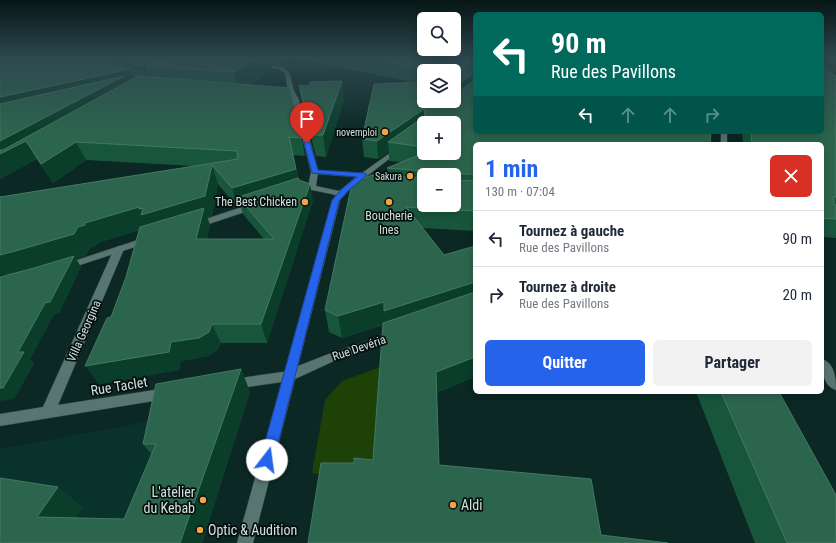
<!DOCTYPE html>
<html lang="fr">
<meta charset="utf-8">
<style>
:root{--surface:#fff;--page:#f2f2f3;--text:#1f2937;--muted:#747a83;--line:#e0e1e3;--accent:#2563eb}
body{margin:0;font-family:"Roboto Condensed",sans-serif;background:var(--page);color:var(--text);height:100vh;display:flex;flex-direction:column;font-size:15px;white-space:nowrap}
*{box-sizing:border-box;margin:0}
p{font-size:13px;color:var(--muted)}
.icon{flex:none;width:22px;height:22px;fill:none;stroke:currentColor;stroke-width:2;stroke-linecap:round;stroke-linejoin:round}
.map{position:relative;flex:1;overflow:hidden}
.drawer{position:absolute;left:473px;top:142px;width:351px;height:252px;display:flex;flex-direction:column;background:var(--surface);border-radius:6px;box-shadow:0 2px 10px #0003}
.drawer>*{flex:none}
.top-card{position:absolute;left:473px;top:12px;width:351px;height:122px;border-radius:6px;box-shadow:0 2px 10px #0003;background:#00695c;color:#fff;overflow:hidden}
.controls{position:absolute;left:417px;top:12px;display:grid;gap:8px}
.controls a{display:grid;place-items:center;width:44px;height:44px;border-radius:6px;background:var(--surface);box-shadow:0 2px 10px #0003;font-size:20px}
.pin{position:absolute;display:grid;place-items:center;width:34px;height:34px;color:#fff;margin:-41px -17px;border-radius:50% 50% 50% 0;rotate:-45deg;box-shadow:0 0 4px #0007}
.pin .icon{rotate:45deg}
.me{position:absolute;width:44px;margin:-22px;rotate:15deg;stroke-linejoin:round;filter:drop-shadow(0 0 3px #0008)}
.turn{display:flex;align-items:center;gap:14px;height:84px;padding:0 12px;font-size:18px}
.turn .icon{width:52px;height:52px;stroke-width:2.5}
.turn b{display:block;font-size:28px;line-height:34px}
.lanes{display:flex;align-items:center;height:38px;padding:0 12px;background:#0003;justify-content:center;gap:20px;direction:ltr}
.lanes .off{opacity:.35}
.round{display:grid;place-items:center;flex:none;width:42px;height:42px;border-radius:6px;background:var(--page)}
.headline{display:flex;align-items:center;justify-content:space-between;height:68px;padding:0 12px}
h1{font-size:24px;font-weight:700;line-height:30px;color:var(--accent)}
.action{display:flex;gap:8px;margin-top:auto;padding:8px 12px}
.action a{flex:1;height:46px;border-radius:6px;background:var(--accent);color:#fff;font-size:16px;font-weight:700;line-height:46px;text-align:center}
.action a+a{background:var(--page);color:var(--text)}
ul{padding:0;list-style:none}
li{display:flex;align-items:center;gap:12px;height:56px;padding:0 12px;border-top:1px solid var(--line)}
li div{flex:1}
li b{display:block;font-size:15px}
li em{font-style:normal}
.map>svg:first-child{display:block}
.built{fill:#09322d}
.green{fill:#1e4108}
.lines{fill:none;stroke-linecap:round;stroke-linejoin:round}
.pedestrian-casing{stroke:#32433f;stroke-width:1}
.minor-casing{stroke:#32433f;stroke-width:1}
.pedestrian{fill:#587671;fill-rule:evenodd}
.minor{fill:#587671;fill-rule:evenodd}
.wall{fill:#18563c;fill-rule:evenodd}
.shaded-wall{fill:#0a3e2b}
.building{fill:#2c654d;stroke:#457864}
.route{fill:#2563eb;stroke:#184099}
.poi-dot{fill:#f4a344;stroke:#040f0d;stroke-width:1.5}
.labels{text-anchor:middle;stroke-width:3.5;stroke-linejoin:round;paint-order:stroke}
.far-poi-label{font-size:10px;fill:#d0e0dd;stroke:#040f0d;text-anchor:end}
.poi-label{font-size:12px;fill:#d0e0dd;stroke:#040f0d;text-anchor:end}
.street-label{font-size:12px;fill:#d0e0dd;stroke:#040f0d}
.near-street-label{font-size:14px;fill:#d0e0dd;stroke:#040f0d}
.near-poi-label{font-size:14px;fill:#d0e0dd;stroke:#040f0d;text-anchor:start}
</style>
<div class="map">
<svg width="836" height="543" viewBox="0 0 836 543">
<rect width="100%" height="100%" fill="#0b2824"/>
<path class="built" d="M167,418L129,538L0,543V449Z"/>
<path class="green" d="M822,58H836V72H825L822,69Z
M383,366L375,480L312,473L325,400L342,381Z"/>
<g class="lines">
<defs>
<path id="pedestrian" d="M119,246L124,249L58,405L167,388L172,390L174,394L172,398L0,426V414L43,407L114,249Z
M289,371L293,372L295,376L293,380L289,381L234,389L229,388L228,384L229,380L234,379Z"/>
<path id="minor" d="M260,64L282,67L289,72L294,91L299,100L318,170L362,173L397,148L402,149L349,190L340,200L298,366L326,355L394,332L398,333L400,336L398,339L334,361L295,379L253,543H237L332,200L336,195L312,190L297,194L293,192L294,190L308,187L311,172L293,100L288,91L285,73L279,69L258,66ZM318,174L356,177L339,191L316,186Z
M721,132H727V144H721Z
M254,203L257,204L258,206L257,208L197,228L193,225L194,223Z
M147,237L150,238L152,240L150,242L68,269H62L60,267L62,265Z
M822,359C835,363 836,379 836,390C823,386 822,371 822,359Z"/>
</defs>
<use href="#pedestrian" class="pedestrian-casing"/>
<use href="#minor" class="minor-casing"/>
<use href="#pedestrian" class="pedestrian"/>
<use href="#minor" class="minor"/>
</g>
<path class="wall" d="M0,58H288L278,65L271,63L272,69L250,85L302,138L305,156L293,155L299,180L313,200L267,343H221L217,350L208,356L181,361L179,370L99,384L111,317L126,277L139,230L97,243V245L90,248L86,255L76,259L81,267L59,313L54,314L30,359L34,363L14,399L6,275L4,274L0,275V197L194,166L86,160L53,183L37,159L0,179ZM132,76L137,77L134,79ZM218,184L238,208L241,207L243,214L264,239H207L210,225L207,217L212,216Z
M294,58H475V231L423,228L444,255L475,246V377L436,393L308,543L354,463L373,460L383,325L342,338L329,332L325,310L388,176L387,168L401,162L389,161V152L378,159L364,157L362,139L418,83ZM424,71H454V101H424ZM424,123L454,153H424ZM424,175H454L424,205Z
M836,76V238L822,237V144H743L742,132H822Z
M299,85L344,100L326,157L316,156L302,104Z
M241,369L250,392L202,543H0L58,487L82,507L75,518L124,519L152,455L143,444Z
M696,392H779L836,543H755Z"/>
<path class="shaded-wall" d="M178,58H225L145,66L151,80H147L142,66Z
M256,58H270L272,69L239,92L234,72Z
M277,58H288L278,65Z
M130,69L136,84L26,141L37,159L0,179V97Z
M475,72L474,87L428,122V105L434,101H454V87Z
M342,81L344,100L326,157L323,135Z
M424,109V126L388,142L389,152L378,159L377,141Z
M76,142L86,160L53,183L41,164Z
M212,165L218,184L212,216L207,217L210,225L204,257L147,227L97,243V245L90,248L86,255L76,259L81,267L59,313L54,314L30,359L34,363L14,399L0,401V388L18,352L8,278L4,274L0,275V255L78,227L85,223Z
M296,169L300,188L238,197L241,207L238,208L232,188Z
M310,184L313,200L267,343L261,324Z
M475,282V298L385,324L342,338L338,316L384,302Z
M212,324L221,343L217,350L208,356L181,361L179,370L99,384L85,366L171,342Z
M475,357V377L435,393L436,372Z
M241,369L250,392L202,543H180Z
M58,487L82,507L63,536L37,517Z"/>
<path class="building" d="M0,58H98L130,69L0,97Z
M117,58H178L142,66Z
M182,58H256L234,72L145,66Z
M365,58H475V72L454,87V71H435Z
M822,65L836,76V197H833L834,205H836V219L822,218V144H752L751,132H822Z
M124,76L0,141V104Z
M138,76L290,88L302,138L289,137L296,169L232,188L212,165L205,196L141,215L143,208L139,209V207L85,223V225L78,227L74,234L19,250L0,255V197L238,159L237,151L76,142L41,164L26,141L0,154V150H3Z
M475,80V132H711L710,144H475V174H454L455,180L475,181V211L406,207L444,255L475,246V282L384,311V302L338,316L325,310L352,183L372,175L424,178V205H454V175H425L424,171L387,168L424,153H454V123H424V147L388,142L425,116L424,109L377,141L362,139L374,84L424,82V101H434L428,105V107H437L446,101H454V96Z
M342,81L323,135H312L299,85L309,86L310,82Z
M298,178L299,180L310,184L261,324H212L209,332L199,338L171,342L169,352L85,366L107,318L111,317L126,277L140,227L204,208L196,239H274L238,197Z
M74,256L50,302L45,303L18,352H24L3,388H0V277L34,268Z
M475,292V357L436,372L439,465L591,479L601,535L668,543H308L321,463H354V458L373,460L383,323Z
M241,369L180,543H0V478L58,487L37,517L124,519L156,444H143L156,384Z
M721,392H779L836,495V543H787Z"/>
<linearGradient id="sky" x2="0" y2="1"><stop stop-color="#061614"/><stop offset="0.43" stop-color="#2e4850"/><stop offset="1" stop-color="#2e4850" stop-opacity="0"/></linearGradient>
<rect width="836" height="134" fill="url(#sky)"/>
<path class="route" d="M307,141L310,143L318,170L364,173L367,175L349,190L339,201L274,460L272,465L267,467L262,465L260,460L332,200L344,187L357,177L312,173L304,143Z"/>
<g class="poi-dot">
<circle cx="385" cy="132" r="4"/>
<circle cx="410" cy="176" r="4"/>
<circle cx="305" cy="202" r="4"/>
<circle cx="389" cy="202" r="4"/>
<circle cx="203" cy="500" r="4"/>
<circle cx="453" cy="505" r="4"/>
<circle cx="200" cy="530" r="4"/>
</g>
<g class="labels">
<g class="far-poi-label">
<text x="377" y="136">novemploi</text>
<text x="402" y="180">Sakura</text>
</g>
<g class="poi-label">
<text x="297" y="206">The Best Chicken</text>
<text x="389" y="220" text-anchor="middle">Boucherie<tspan x="389" dy="14">Ines</tspan></text>
</g>
<g class="street-label">
<text transform="translate(84 331) rotate(-66)" y="4">Villa Georgina</text>
<text transform="translate(359 348) rotate(-19)" y="4">Rue Devéria</text>
</g>
<g class="near-street-label">
<text transform="translate(119 386) rotate(-9)" y="5">Rue Taclet</text>
</g>
<g class="near-poi-label">
<text x="195" y="497" text-anchor="end">L'atelier<tspan x="195" dy="16">du Kebab</tspan></text>
<text x="461" y="510">Aldi</text>
<text x="208" y="535">Optic &amp; Audition</text>
</g>
</g>
</svg>
<div class="controls">
<a><svg class="icon" aria-label="search" viewBox="0 0 24 24"><circle cx="10" cy="10" r="6"/><path d="M15 15l6 6"/></svg></a>
<a><svg class="icon" aria-label="layers" viewBox="0 0 24 24"><path d="M12 4l9 5-9 5-9-5zM3 14l9 5 9-5"/></svg></a>
<a>+</a>
<a>−</a>
</div>
<div class="pin" style="left:307px;top:143px;background:#d93025"><svg class="icon" aria-label="arrive" viewBox="0 0 24 24"><path d="M6 21V4h12l-3 4 3 4H6"/></svg></div>
<svg class="me" style="left:267px;top:460px" viewBox="-20 -20 40 40"><circle r="19" fill="#fff"/><path d="M0-13L10 11 0 6-10 11z" fill="#2563eb"/></svg>
<div class="top-card">
<div class="turn"><svg class="icon" aria-label="left" viewBox="0 0 24 24"><path d="M17 20v-9H6M10 6l-5 5 5 5"/></svg><div><b>90 m</b>Rue des Pavillons</div></div>
<div class="lanes"><svg class="icon" aria-label="left" viewBox="0 0 24 24"><path d="M17 20v-9H6M10 6l-5 5 5 5"/></svg><svg class="icon off" aria-label="ahead" viewBox="0 0 24 24"><path d="M12 20V5M6 11l6-6 6 6"/></svg><svg class="icon off" aria-label="ahead" viewBox="0 0 24 24"><path d="M12 20V5M6 11l6-6 6 6"/></svg><svg class="icon off" aria-label="right" viewBox="0 0 24 24"><path d="M7 20v-9h11M14 6l5 5-5 5"/></svg></div>
</div>
<section class="drawer">
<div class="headline"><div><h1>1 min</h1><p>130 m · 07:04</p></div><a class="round" style="background:#d93025;color:#fff"><svg class="icon" aria-label="close" viewBox="0 0 24 24"><path d="M6 6l12 12M18 6L6 18"/></svg></a></div>
<ul>
<li><svg class="icon" aria-label="left" viewBox="0 0 24 24"><path d="M17 20v-9H6M10 6l-5 5 5 5"/></svg><div><b>Tournez à gauche</b><p>Rue des Pavillons</p></div><em>90 m</em></li>
<li><svg class="icon" aria-label="right" viewBox="0 0 24 24"><path d="M7 20v-9h11M14 6l5 5-5 5"/></svg><div><b>Tournez à droite</b><p>Rue des Pavillons</p></div><em>20 m</em></li>
</ul>
<div class="action"><a>Quitter</a><a>Partager</a></div>
</section>
</div>
